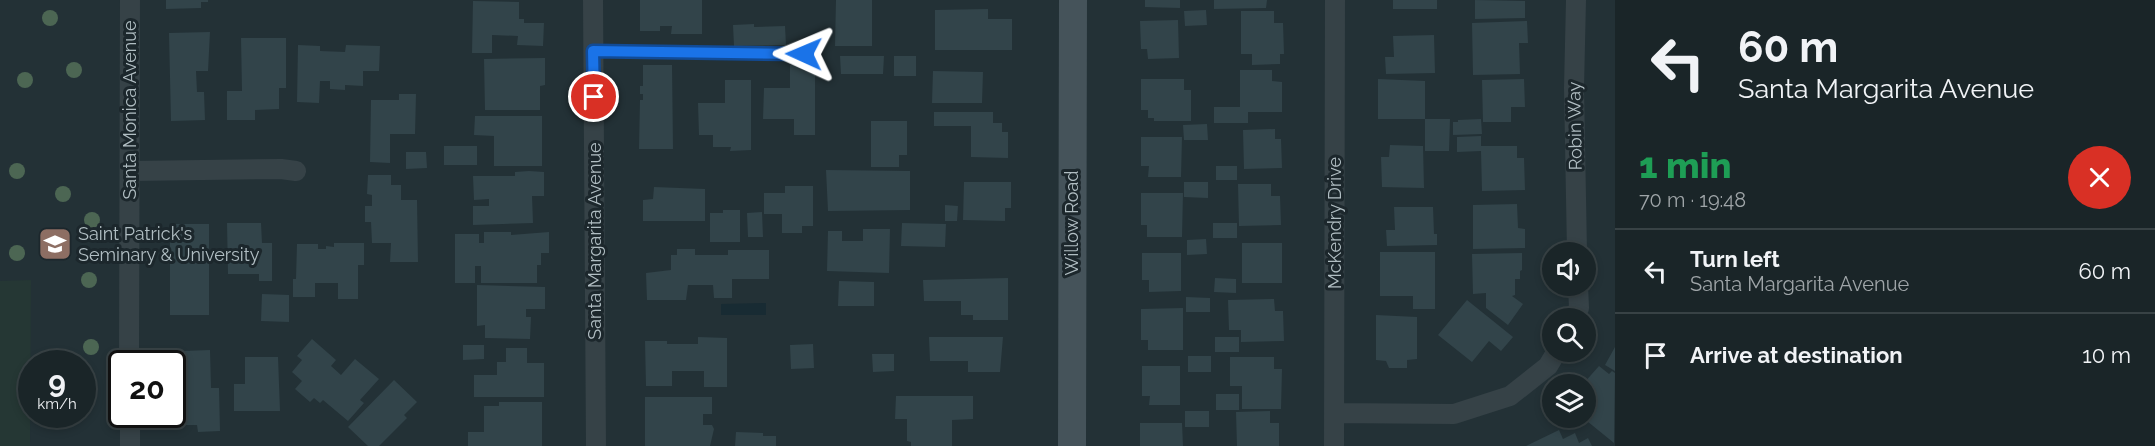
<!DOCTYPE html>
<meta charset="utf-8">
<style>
:root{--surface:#1a2528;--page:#273134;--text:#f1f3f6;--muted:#9fa5a8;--line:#384245}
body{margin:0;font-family:Raleway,sans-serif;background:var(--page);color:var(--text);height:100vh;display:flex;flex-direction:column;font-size:22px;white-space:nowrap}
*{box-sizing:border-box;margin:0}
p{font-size:20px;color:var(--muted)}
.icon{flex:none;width:33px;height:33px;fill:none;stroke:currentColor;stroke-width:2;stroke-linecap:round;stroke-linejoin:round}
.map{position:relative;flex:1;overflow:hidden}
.side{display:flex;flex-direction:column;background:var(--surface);width:540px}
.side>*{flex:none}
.hud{background:#1a2528;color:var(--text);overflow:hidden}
.fabs{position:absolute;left:1542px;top:242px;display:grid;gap:12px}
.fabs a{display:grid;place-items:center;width:54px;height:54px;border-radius:50%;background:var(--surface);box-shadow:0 3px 9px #0003,0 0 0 2px var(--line);font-size:30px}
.speed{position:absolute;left:18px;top:350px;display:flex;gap:12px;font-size:30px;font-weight:700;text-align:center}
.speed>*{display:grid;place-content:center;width:78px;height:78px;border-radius:50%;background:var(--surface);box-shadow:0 3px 9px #0003,0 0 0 2px var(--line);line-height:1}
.speed small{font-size:15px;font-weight:400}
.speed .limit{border:3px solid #111;border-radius:9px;background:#fff;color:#111}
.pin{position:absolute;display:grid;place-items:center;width:51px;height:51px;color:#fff;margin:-26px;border:3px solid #fff;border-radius:50%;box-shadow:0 2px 6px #0007}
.me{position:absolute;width:66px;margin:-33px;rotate:271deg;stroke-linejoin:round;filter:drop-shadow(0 0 4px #0008)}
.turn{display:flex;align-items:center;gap:21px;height:126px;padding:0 24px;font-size:27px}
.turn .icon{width:78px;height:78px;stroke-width:2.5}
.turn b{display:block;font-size:42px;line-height:51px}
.round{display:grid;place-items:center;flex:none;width:63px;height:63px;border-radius:32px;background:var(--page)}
.summary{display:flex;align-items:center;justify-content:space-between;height:102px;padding:0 24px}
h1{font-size:36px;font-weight:800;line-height:45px;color:#1e9e55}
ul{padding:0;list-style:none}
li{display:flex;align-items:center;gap:18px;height:84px;padding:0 24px;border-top:2px solid var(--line)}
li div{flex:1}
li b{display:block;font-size:22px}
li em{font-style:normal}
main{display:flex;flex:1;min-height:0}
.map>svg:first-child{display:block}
.green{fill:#253734}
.water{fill:#182b33}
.building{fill:#32444a}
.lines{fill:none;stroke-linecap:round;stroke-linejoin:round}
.lane{stroke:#364247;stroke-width:10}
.street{stroke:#364247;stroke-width:20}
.secondary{stroke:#45535a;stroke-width:28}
.tree{fill:#4c6653}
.route-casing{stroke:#114b97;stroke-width:15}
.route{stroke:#1a73e8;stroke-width:10}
.labels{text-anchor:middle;stroke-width:6;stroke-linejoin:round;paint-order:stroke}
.street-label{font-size:18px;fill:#b1bec3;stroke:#1c272c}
.poi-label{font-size:18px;fill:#b1bec3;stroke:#1c272c;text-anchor:start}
</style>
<main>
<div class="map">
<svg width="1615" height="446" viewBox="0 0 1615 446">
<rect width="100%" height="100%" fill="#233136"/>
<path class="green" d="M31,280L30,446H0V281Z"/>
<path class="water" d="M766,303V315H721V304Z"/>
<path class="building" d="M166,0H208V2H201V8L166,9Z
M640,0H702V34H671L672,26H660V31H640Z
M836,0H872V46H835Z
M1145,0H1180V8L1145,7Z
M1214,0H1267L1266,8L1214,9Z
M1393,0H1437V9H1393Z
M1475,0L1525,1V18L1475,19Z
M473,1L519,2V19H524V23H544L543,46L517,45L518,36L492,35V53H472Z
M988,9V19H1012V50H935V10Z
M1206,10L1207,25L1185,26L1184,11Z
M1241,11H1274V23H1283L1284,54H1280V64L1252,65V54H1241Z
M1178,20L1179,58L1148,59L1147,49H1141L1140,21Z
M1527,21L1528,43H1519L1520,74L1473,75L1472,23Z
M754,24V27L785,26L786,45L734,46L733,25Z
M210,32L208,71H196L197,92H204L205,120L171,121L169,33Z
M1434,35L1435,73L1386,74L1385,57H1394L1393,36Z
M241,38H286V88H279V109L255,110V120H227V91H242Z
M298,45L320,46V51L345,52L346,45L380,46L379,71H363V86L345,85V90L330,89V81H320L319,103L297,102Z
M840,56H884L883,74H841Z
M894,56H916V76H894Z
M545,58V85L540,86V110H485L484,59Z
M643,65H672L673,149H639L640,100H643V94H640V86H643Z
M790,65H815V135H794V119H763L764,88H790Z
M1240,70H1272V81L1282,82V112H1248V123H1214V107H1240Z
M933,71L983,72L982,103H932Z
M1141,79H1184V90H1191V121H1154V118H1148V110H1141Z
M1378,79L1425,81V119H1378Z
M1524,79L1525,107H1511V122H1483L1482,80Z
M725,80H751V150L730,151L731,147H713V135H699L698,103H725Z
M399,94H416L415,134H390V163L370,162L371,100H399Z
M934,112H993V123H1002V132H1008V158L971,157V126H934Z
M475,116H542V166H494V136L474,135Z
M1425,119H1450L1449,151H1425Z
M1481,119L1482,134L1453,135V122H1458V120Z
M871,121H907V155H899V167H871Z
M1207,124L1208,140H1184L1183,125Z
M1275,129V139H1281L1282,168L1244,169L1243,130Z
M1481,136V146H1517V158H1524L1525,190L1482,191L1481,151L1457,152V137Z
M1141,137H1182L1181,177H1148L1149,166H1141Z
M1390,145L1423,146L1424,188L1382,187L1381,157H1389Z
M444,146H477V165H444Z
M406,152H426L427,168L406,169Z
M1216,166H1237V180H1216Z
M826,170L910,171V210L828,211Z
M529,171L544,172V196H532L533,223L473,225V206H489V199L474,200L473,176H515V172Z
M368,175H391V185H401V200H417L418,262H390L391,243H372L371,222H365V206H372V195L367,194Z
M964,182H1011V208H1005V221L963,220Z
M1184,182H1208V198L1184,197Z
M1238,184H1271V196H1280L1281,225L1239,226Z
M785,186H813V226H802V233H782V214H764V193H785Z
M654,187L705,189V221H643V200L653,199Z
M1141,193H1183L1182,237H1147V225H1141Z
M1517,204L1518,228L1525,229V248L1473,249V205Z
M945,205L958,206L957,221H945Z
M1394,207H1433L1434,234H1437V245L1387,246L1386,230H1395Z
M723,210H740V242H710V213H723Z
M762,212L763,237H748L747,213Z
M227,223H261L262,243H272V281H259V274H228Z
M902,223L946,224L945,247L901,246Z
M1213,223H1237V238H1213Z
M170,224H209V315H170Z
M863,229H890L889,273L827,271L828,231H842V241H863Z
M484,232H511V235L549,232V253H541V265H537V283H481V266H475V283H455V234H479V243H484Z
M1206,239L1207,254L1187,255V240Z
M334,243H364V265H358V299H338V283H315V297H293V279H296L297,244H318V249H326V246L334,247Z
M1242,243H1282V283H1242Z
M677,249H695V255H728V250H769V279H732V298H714L713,285H688L686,300H647L646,273L671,270V255H677Z
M1380,252H1435V309H1413V296H1380Z
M1142,253H1181V291L1149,292V280H1142Z
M1522,253V270L1520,271V279H1515V295L1512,296L1523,304L1508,325L1486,308V293L1473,294L1472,254Z
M1008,278V320H973V315H961V301H924L923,280Z
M1215,278L1236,279V293L1214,292Z
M839,281L874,282V306H838Z
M477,285L545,287V309H526V317H531L530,339L485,338V325L477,326Z
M262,294L289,295V322L261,321Z
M1186,297L1210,298V312H1186Z
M1274,299L1275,311H1283L1284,341L1241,342V330H1229L1228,300Z
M1467,300L1513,337L1501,351L1489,341L1472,362L1438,335Z
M1183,308V350H1148V340H1141V309Z
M1376,315L1417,317V359L1407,360V368H1389L1386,361L1376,360Z
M698,337L727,338V387H704V371H672V386H646L645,341H667V344H698Z
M929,337H1003L1000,372H968V361H930Z
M1215,337H1239V352H1215Z
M312,339L336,360L331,366L341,375L355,359L379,379L360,400L364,403L348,421L323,400L320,403L314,398L310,402L295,389L302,381L292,372L302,360L297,356Z
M813,344L814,368L791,369L790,345Z
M463,345H484V359L463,360Z
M1615,347V371L1605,365Z
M506,348H527V363H544V397H474V375H497V362H506Z
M210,350L211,388H219L220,431L198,432L197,425H170V414H172V370H182V351Z
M872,354H894V371L873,372Z
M1188,356H1211V372H1188Z
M245,357H278L280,411H234V384H245Z
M1230,357H1274V369H1282L1281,409H1242V386H1230Z
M1142,366H1180V405H1149L1150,396H1142Z
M1599,366L1609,374L1612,371L1615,373L1614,443L1582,417H1586V397L1590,392L1583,384Z
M394,380L417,402L404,415L407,418L379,446H368L348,427Z
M1216,394H1239V410H1216Z
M896,396H973V419L952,420V446H911V442L907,441V419H895Z
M645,397H712V414H703V425H712L714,429L710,446H645Z
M499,402H542V446H468V432H484V406H499Z
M1185,411H1209V427H1185Z
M1270,411V423H1279V446H1237L1236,412Z
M1140,423H1182L1183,446H1140Z
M1559,430L1563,439L1575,433L1579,443L1588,438L1592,446H1526Z
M736,432L763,433V436H776V446H735Z"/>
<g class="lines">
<path class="lane" d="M593,51L804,54"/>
<path class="street" d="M593,0L596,446
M1576,0L1574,88L1577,252
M131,171L281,169L296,171
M1573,318L1579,308L1578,285
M129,363L130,0
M1335,413L1454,414L1510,396L1548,366L1557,351
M130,414V446
M1334,446L1335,0"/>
<path class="secondary" d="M1072,446L1073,0"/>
</g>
<g class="tree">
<circle cx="50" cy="18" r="8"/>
<circle cx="74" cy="70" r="8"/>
<circle cx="25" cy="80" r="8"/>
<circle cx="17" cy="171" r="8"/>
<circle cx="63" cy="194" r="8"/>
<circle cx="92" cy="220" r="8"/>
<circle cx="17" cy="253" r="8"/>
<circle cx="89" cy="280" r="8"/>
<circle cx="91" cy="347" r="8"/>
</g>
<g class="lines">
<defs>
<path id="route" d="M594,97L593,51L804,54"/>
</defs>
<use href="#route" class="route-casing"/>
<use href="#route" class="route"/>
</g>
<defs>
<symbol id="university-square" viewBox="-11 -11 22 22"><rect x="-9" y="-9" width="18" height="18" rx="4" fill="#8d6e63" stroke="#1c272c"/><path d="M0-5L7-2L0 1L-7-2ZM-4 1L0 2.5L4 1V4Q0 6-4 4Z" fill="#fff"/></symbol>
</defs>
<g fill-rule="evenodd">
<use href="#university-square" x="36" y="225" width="38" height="38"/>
</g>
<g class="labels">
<g class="street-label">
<text transform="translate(130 110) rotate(-90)" y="6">Santa Monica Avenue</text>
<text transform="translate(1575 126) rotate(-91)" y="6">Robin Way</text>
<text transform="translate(1072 223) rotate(-90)" y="6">Willow Road</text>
<text transform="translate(1335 223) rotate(-90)" y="6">McKendry Drive</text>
<text transform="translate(595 241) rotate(-90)" y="6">Santa Margarita Avenue</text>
</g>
<g class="poi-label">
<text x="78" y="240">Saint Patrick's<tspan x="78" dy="21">Seminary &amp; University</tspan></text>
</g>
</g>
</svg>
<div class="fabs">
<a><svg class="icon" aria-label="sound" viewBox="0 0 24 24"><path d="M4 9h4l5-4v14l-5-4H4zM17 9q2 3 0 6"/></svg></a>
<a><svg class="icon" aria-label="search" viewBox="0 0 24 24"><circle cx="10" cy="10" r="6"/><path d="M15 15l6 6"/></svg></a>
<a><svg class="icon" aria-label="layers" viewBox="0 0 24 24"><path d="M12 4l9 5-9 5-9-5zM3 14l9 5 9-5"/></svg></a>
</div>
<div class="speed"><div>9<small>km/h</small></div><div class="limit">20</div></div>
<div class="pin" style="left:594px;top:97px;background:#d93025"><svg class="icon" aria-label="arrive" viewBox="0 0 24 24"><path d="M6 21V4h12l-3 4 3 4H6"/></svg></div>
<svg class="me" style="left:804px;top:54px" viewBox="-20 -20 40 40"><path d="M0-17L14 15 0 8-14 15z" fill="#1a73e8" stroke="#fff" stroke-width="4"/></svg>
</div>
<section class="side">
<div class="hud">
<div class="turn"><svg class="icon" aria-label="left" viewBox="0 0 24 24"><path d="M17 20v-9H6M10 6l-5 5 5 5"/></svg><div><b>60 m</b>Santa Margarita Avenue</div></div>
</div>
<div class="summary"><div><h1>1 min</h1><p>70 m · 19:48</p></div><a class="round" style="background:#d93025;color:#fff"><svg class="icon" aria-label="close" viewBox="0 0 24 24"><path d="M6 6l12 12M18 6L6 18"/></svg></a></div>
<ul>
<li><svg class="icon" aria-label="left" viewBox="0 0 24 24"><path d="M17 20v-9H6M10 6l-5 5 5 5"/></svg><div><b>Turn left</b><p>Santa Margarita Avenue</p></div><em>60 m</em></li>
<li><svg class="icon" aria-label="arrive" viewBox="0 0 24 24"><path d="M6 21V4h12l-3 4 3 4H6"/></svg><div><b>Arrive at destination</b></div><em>10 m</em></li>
</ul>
</section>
</main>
